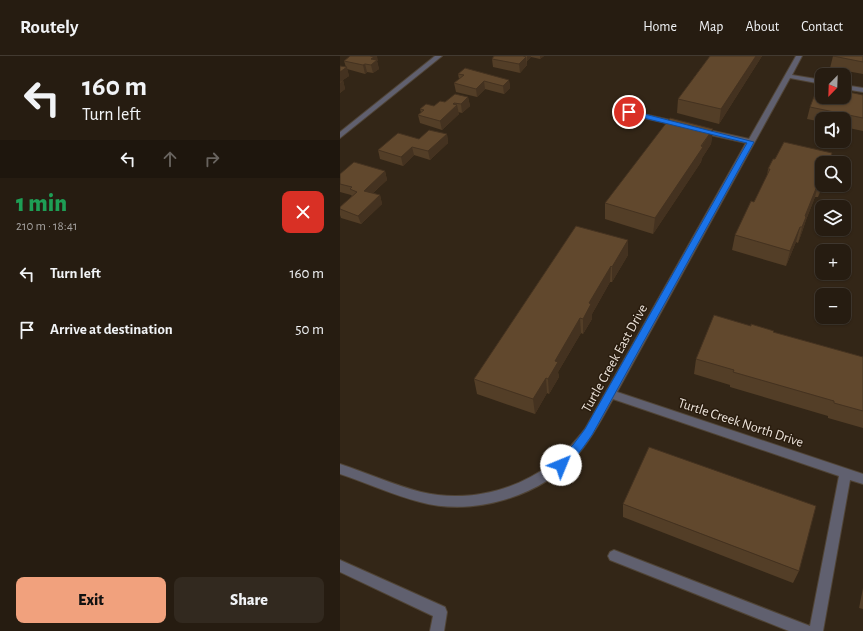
<!DOCTYPE html>
<meta charset="utf-8">
<style>
:root{--surface:#261c11;--page:#32291f;--text:#f1f3f6;--muted:#a4a19f;--line:#423a31;--accent:#f1a17d}
body{margin:0;font-family:"Alegreya Sans",sans-serif;background:var(--page);color:var(--text);height:100vh;display:flex;flex-direction:column;font-size:15px;white-space:nowrap}
*{box-sizing:border-box;margin:0}
p{font-size:13px;color:var(--muted)}
.icon{flex:none;width:22px;height:22px;fill:none;stroke:currentColor;stroke-width:2;stroke-linecap:round;stroke-linejoin:round}
.map{position:relative;flex:1;overflow:hidden}
.side{display:flex;flex-direction:column;background:var(--surface);width:340px}
.side>*{flex:none}
.hud{background:#261c11;color:var(--text);overflow:hidden}
.needle{width:26px;rotate:203deg}
.tools{position:absolute;left:475px;top:12px;display:grid;gap:8px}
.tools a{display:grid;place-items:center;width:36px;height:36px;border-radius:8px;background:var(--surface);box-shadow:0 1px 3px #0004,0 0 0 1px var(--line);font-size:20px}
.pin{position:absolute;display:grid;place-items:center;width:34px;height:34px;color:#fff;margin:-17px;border:2px solid #fff;border-radius:50%;box-shadow:0 1px 4px #0007}
.me{position:absolute;width:44px;margin:-22px;rotate:45deg;stroke-linejoin:round;filter:drop-shadow(0 0 3px #0008)}
.turn{display:flex;align-items:center;gap:14px;height:84px;padding:0 16px;font-size:18px}
.turn .icon{width:52px;height:52px;stroke-width:2.5}
.turn b{display:block;font-size:28px;line-height:34px}
.lanes{display:flex;align-items:center;height:38px;padding:0 16px;background:#0003;justify-content:center;gap:20px;direction:ltr}
.lanes .off{opacity:.35}
.round{display:grid;place-items:center;flex:none;width:42px;height:42px;border-radius:8px;background:var(--page)}
.summary{display:flex;align-items:center;justify-content:space-between;height:68px;padding:0 16px}
h1{font-size:24px;font-weight:800;line-height:30px;color:#1e9e55}
.primary-button{display:flex;gap:8px;margin-top:auto;padding:8px 16px}
.primary-button a{flex:1;height:46px;border-radius:8px;background:var(--accent);color:#111;font-size:16px;font-weight:800;line-height:46px;text-align:center}
.primary-button a+a{background:var(--page);color:var(--text)}
ul{padding:0;list-style:none}
li{display:flex;align-items:center;gap:12px;height:56px;padding:0 16px}
li div{flex:1}
li b{display:block;font-size:15px}
li em{font-style:normal}
header{display:flex;align-items:center;gap:24px;box-sizing:border-box;height:56px;padding:0 20px;background:var(--surface);border-bottom:1px solid var(--line)}
header strong{font-size:19px}
nav{display:flex;gap:22px;margin-inline-start:auto;font-size:14px}
main{display:flex;flex:1;min-height:0}
.map>svg:first-child{display:block}
.lines{fill:none;stroke-linecap:round;stroke-linejoin:round}
.minor-casing{stroke:#504436;stroke-width:2}
.minor{fill:#60606f;fill-rule:evenodd}
.wall{fill:#533e27}
.shaded-wall{fill:#443220}
.building{fill:#61482d;stroke:#443220}
.route{fill:#1a73e8;stroke:#114b97}
.labels{text-anchor:middle;stroke-width:3;stroke-linejoin:round;paint-order:stroke}
.street-label{font-size:14px;fill:#ebe2d9;stroke:#291c0e}
</style>
<header>
<strong>Routely</strong>
<nav><a>Home</a><a>Map</a><a>About</a><a>Contact</a></nav>
</header>
<main>
<section class="side">
<div class="hud">
<div class="turn"><svg class="icon" aria-label="left" viewBox="0 0 24 24"><path d="M17 20v-9H6M10 6l-5 5 5 5"/></svg><div><b>160 m</b>Turn left</div></div>
<div class="lanes"><svg class="icon" aria-label="left" viewBox="0 0 24 24"><path d="M17 20v-9H6M10 6l-5 5 5 5"/></svg><svg class="icon off" aria-label="ahead" viewBox="0 0 24 24"><path d="M12 20V5M6 11l6-6 6 6"/></svg><svg class="icon off" aria-label="right" viewBox="0 0 24 24"><path d="M7 20v-9h11M14 6l5 5-5 5"/></svg></div>
</div>
<div class="summary"><div><h1>1 min</h1><p>210 m · 18:41</p></div><a class="round" style="background:#d93025;color:#fff"><svg class="icon" aria-label="close" viewBox="0 0 24 24"><path d="M6 6l12 12M18 6L6 18"/></svg></a></div>
<ul>
<li><svg class="icon" aria-label="left" viewBox="0 0 24 24"><path d="M17 20v-9H6M10 6l-5 5 5 5"/></svg><div><b>Turn left</b></div><em>160 m</em></li>
<li><svg class="icon" aria-label="arrive" viewBox="0 0 24 24"><path d="M6 21V4h12l-3 4 3 4H6"/></svg><div><b>Arrive at destination</b></div><em>50 m</em></li>
</ul>
<div class="primary-button"><a>Exit</a><a>Share</a></div>
</section>
<div class="map">
<svg width="523" height="575" viewBox="0 0 523 575">
<rect width="100%" height="100%" fill="#332617"/>
<g class="lines">
<defs>
<path id="minor" d="M95,0H102L0,82V76Z
M456,0H462L452,19L482,24V28L450,22L277,336L523,418V428L510,424L483,575H449L270,504L268,500L270,496L274,494L470,570L499,420L273,343C262,362 253,381 239,397C203,440 134,461 80,446C53,439 27,427 0,418V408C27,417 54,429 81,436C126,447 175,435 211,408C225,398 235,385 245,373L406,87L357,76L356,74L360,72L409,83Z
M504,29L523,32V36L504,33Z
M286,54L339,66L343,68L339,70L286,58Z
M0,504L105,551L107,556L104,575H90L93,560L0,516Z"/>
</defs>
<use href="#minor" class="minor-casing"/>
<use href="#minor" class="minor"/>
</g>
<path class="wall" d="M154,0H204L200,3L191,1L187,5V9L180,17L153,11L152,3Z
M370,0H422L379,68L337,57L338,43Z
M493,0H523V18L490,12Z
M38,4L37,5L39,13L33,17L27,16L25,18L7,13L9,20L3,24L5,33L0,37V10L6,11L4,5Z
M118,18L169,24L170,32L164,38L145,33L137,41L116,36L114,27L119,23Z
M523,39V75L504,71V63H482V66L467,63L470,51Z
M128,41L130,50L122,57L118,56L119,58L102,74L80,67L78,59L81,57L80,53L94,50L105,46Z
M373,73L371,88L362,102L361,106L313,178L265,163V147Z
M107,78L108,87L90,104L74,99L63,110L40,103L38,94L79,83Z
M492,97L489,107H482V132L478,141H475L466,164L462,176L458,187L456,186L446,210L392,194L395,179L414,146L427,120L428,113L435,103Z
M45,115L47,124L33,137L40,139L42,148L21,168L1,162L0,159V151L12,140L11,139L0,136V118Z
M236,170L288,199L272,226H270L252,258V263L243,278L241,277L218,316L219,321L209,338L207,337L195,358L137,338L134,323Z
M433,276L523,301V372L488,362V360L390,331V329L354,318L356,303Z
M283,448L459,515L453,527L283,461Z
M523,532V553L519,552Z"/>
<path class="shaded-wall" d="M30,0H37L38,4L37,5L39,13L33,17L31,9Z
M187,0H191V1L187,5Z
M200,0H204L200,3Z
M416,0H422L379,68L381,53Z
M186,1L187,9L180,17L179,8Z
M25,8L27,16L25,18L23,9Z
M7,11L9,20L0,26V16Z
M3,24L5,33L0,37V27Z
M169,24L170,32L164,38L163,30Z
M144,25L145,33L137,41L136,33Z
M128,41L130,50L122,57L121,48Z
M114,47L115,52L117,49L119,58L102,74L100,65Z
M373,73L371,88L362,102L361,106L313,178L315,162Z
M107,78L108,87L90,104L88,95Z
M72,91L74,99L63,110L61,101Z
M45,115L47,124L26,143L24,135Z
M479,125L475,141L466,164L462,176L458,187L465,160Z
M482,126V129L478,141Z
M40,139L42,148L21,168L18,160Z
M460,171L456,186L446,210L450,195Z
M288,184V199L272,226V211Z
M271,210L270,226L252,258V263L243,278V263L249,247Z
M240,262L241,277L218,316L219,321L209,338L208,323L215,305Z
M206,322L207,337L195,358L193,343Z"/>
<path class="building" d="M10,0H30L34,1L31,3L37,4L31,9L25,8L23,9L4,5Z
M154,0H183L186,1L179,8L152,3Z
M370,0H416L381,53L338,43Z
M493,0H523V6Z
M0,10L7,11L0,16Z
M125,12L169,24L163,30L144,25L136,33L114,27L124,19L118,18Z
M478,30L482,31V41H504V35L523,39V62L470,51Z
M115,38L128,41L121,48L114,47L113,48L117,49L100,65L78,59L84,54L80,53L86,48L94,50L100,45L105,46Z
M330,62L373,73L361,90L363,91L315,162L265,147Z
M89,74L107,78L88,95L72,91L61,101L38,94L58,77L79,83Z
M444,86L492,97L488,107H482V126L479,125L465,160L466,161L462,171H460L450,195L395,179L411,145L414,146L430,113H428L433,103H435Z
M14,106L45,115L24,135L40,139L18,160L0,153V151L17,136L10,133L12,131L0,128V118Z
M236,170L288,184L272,211L271,210L249,247L251,248L243,263L240,262L215,305L218,306L208,323L206,322L193,343L134,323Z
M374,259L411,270V268L434,275L433,276L523,301V355L494,347V345L393,316L394,314L356,303Z
M309,391L476,450L459,515L283,448Z"/>
<path class="route" d="M289,54L414,86L252,379C246,387 228,416 217,412L216,409L217,406L233,389L245,373L407,87L287,58L286,56Z"/>
<g class="labels">
<g class="street-label">
<text transform="translate(274 302) rotate(-61)" y="5">Turtle Creek East Drive</text>
<text transform="translate(401 366) rotate(18)" y="5">Turtle Creek North Drive</text>
</g>
</g>
</svg>
<div class="tools">
<a><svg class="needle" viewBox="-14 -14 28 28"><path d="M0-13l5 13h-10z" fill="#e53935"/><path d="M0 13l5-13h-10z" fill="#a4a19f"/></svg></a>
<a><svg class="icon" aria-label="sound" viewBox="0 0 24 24"><path d="M4 9h4l5-4v14l-5-4H4zM17 9q2 3 0 6"/></svg></a>
<a><svg class="icon" aria-label="search" viewBox="0 0 24 24"><circle cx="10" cy="10" r="6"/><path d="M15 15l6 6"/></svg></a>
<a><svg class="icon" aria-label="layers" viewBox="0 0 24 24"><path d="M12 4l9 5-9 5-9-5zM3 14l9 5 9-5"/></svg></a>
<a>+</a>
<a>−</a>
</div>
<div class="pin" style="left:289px;top:56px;background:#d93025"><svg class="icon" aria-label="arrive" viewBox="0 0 24 24"><path d="M6 21V4h12l-3 4 3 4H6"/></svg></div>
<svg class="me" style="left:221px;top:409px" viewBox="-20 -20 40 40"><circle r="19" fill="#fff"/><path d="M0-13L10 11 0 6-10 11z" fill="#1a73e8"/></svg>
</div>
</main>
